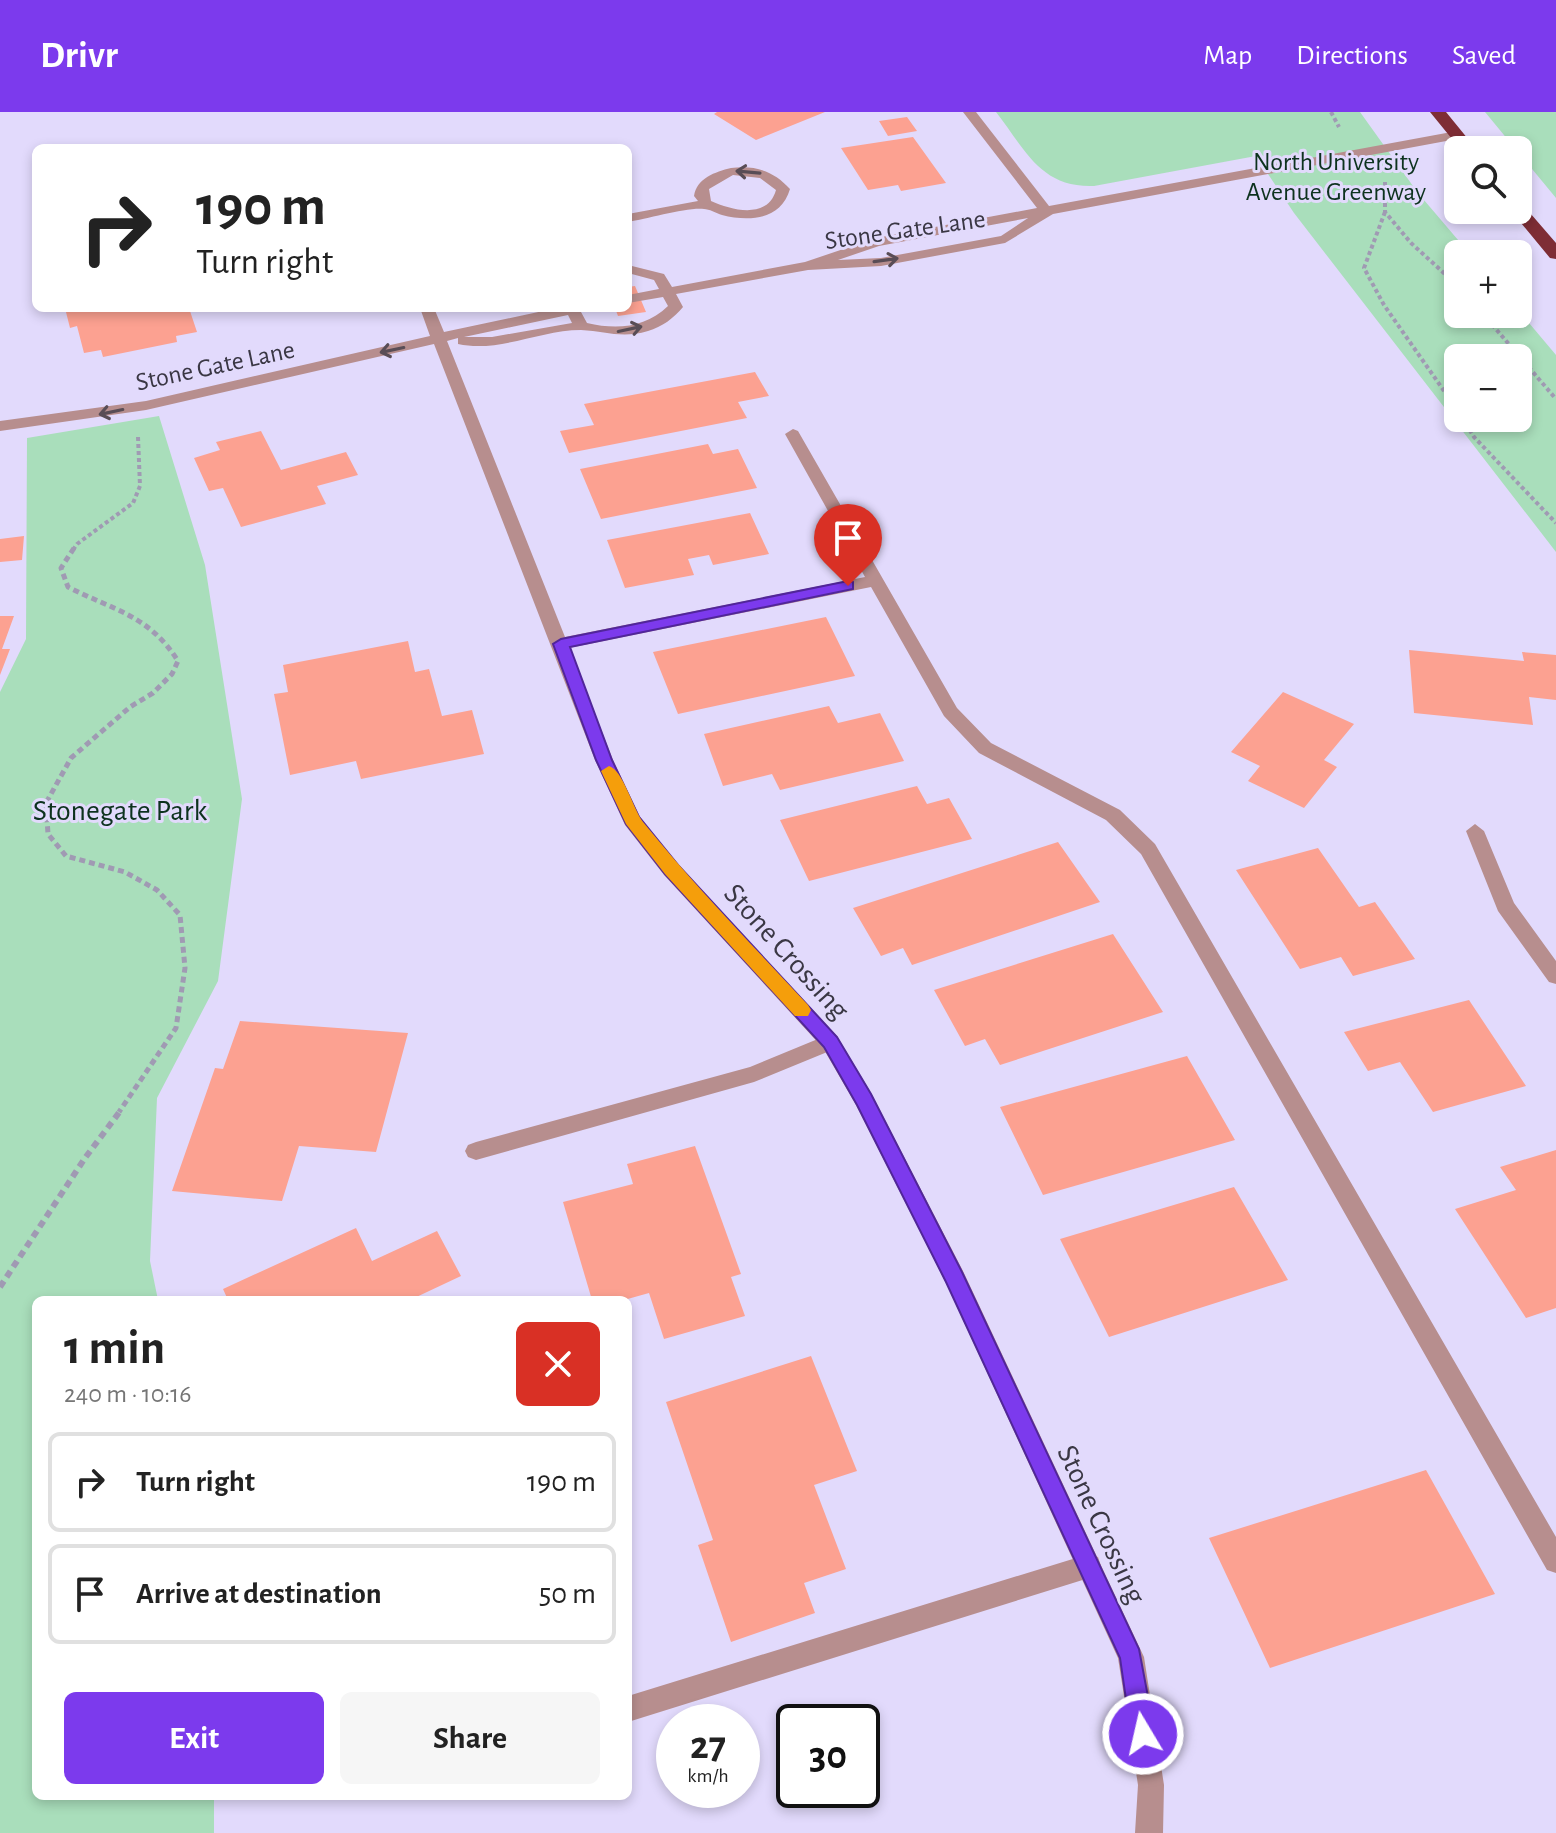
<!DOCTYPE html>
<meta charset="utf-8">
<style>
:root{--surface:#fff;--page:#f6f6f6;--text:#222;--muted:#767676;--line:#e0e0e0;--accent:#7c3aed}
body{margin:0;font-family:"Alegreya Sans",sans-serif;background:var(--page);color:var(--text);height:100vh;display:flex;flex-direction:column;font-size:30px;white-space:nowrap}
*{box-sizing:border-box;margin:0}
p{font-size:26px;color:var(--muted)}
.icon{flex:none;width:44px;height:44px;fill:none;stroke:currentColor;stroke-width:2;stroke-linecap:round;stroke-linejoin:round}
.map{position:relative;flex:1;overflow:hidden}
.panel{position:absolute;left:32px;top:1184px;width:600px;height:504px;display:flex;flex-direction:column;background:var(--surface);border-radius:12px;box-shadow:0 4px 12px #0003}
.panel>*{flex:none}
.guide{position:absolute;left:32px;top:32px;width:600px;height:168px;border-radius:12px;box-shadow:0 4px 12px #0003;background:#fff;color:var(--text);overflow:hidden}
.buttons{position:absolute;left:1444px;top:24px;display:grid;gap:16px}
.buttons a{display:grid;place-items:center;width:88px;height:88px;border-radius:12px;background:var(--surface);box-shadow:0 4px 12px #0003;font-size:40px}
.speed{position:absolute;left:656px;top:1592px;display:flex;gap:16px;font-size:40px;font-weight:700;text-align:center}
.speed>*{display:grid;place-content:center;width:104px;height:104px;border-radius:50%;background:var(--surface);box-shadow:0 4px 12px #0003;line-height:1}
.speed small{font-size:20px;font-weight:400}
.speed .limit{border:4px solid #111;border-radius:12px;background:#fff;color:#111}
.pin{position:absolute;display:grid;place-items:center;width:68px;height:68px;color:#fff;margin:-82px -34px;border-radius:50% 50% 50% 0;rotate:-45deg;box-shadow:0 0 8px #0007}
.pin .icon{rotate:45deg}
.me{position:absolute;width:88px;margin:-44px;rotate:351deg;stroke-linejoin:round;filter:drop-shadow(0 0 6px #0008)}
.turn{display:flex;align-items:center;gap:28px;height:168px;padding:0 32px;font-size:36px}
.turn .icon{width:104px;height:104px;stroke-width:2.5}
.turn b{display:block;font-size:56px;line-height:68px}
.round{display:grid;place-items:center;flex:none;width:84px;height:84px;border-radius:12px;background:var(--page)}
.head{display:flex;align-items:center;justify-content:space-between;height:136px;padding:0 32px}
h1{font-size:48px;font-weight:700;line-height:60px}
.cta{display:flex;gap:16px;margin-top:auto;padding:16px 32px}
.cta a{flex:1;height:92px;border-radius:12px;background:var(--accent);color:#fff;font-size:32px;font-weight:700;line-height:92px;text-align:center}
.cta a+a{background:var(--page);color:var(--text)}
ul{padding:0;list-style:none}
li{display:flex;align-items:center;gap:24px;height:100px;margin:0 16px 12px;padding:0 16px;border:4px solid var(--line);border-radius:12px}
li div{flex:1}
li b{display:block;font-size:30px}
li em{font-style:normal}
header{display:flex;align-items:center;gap:48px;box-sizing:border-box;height:112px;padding:0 40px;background:var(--accent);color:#fff}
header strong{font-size:38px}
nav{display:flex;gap:44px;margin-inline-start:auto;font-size:28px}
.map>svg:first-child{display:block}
.green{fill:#a9debb;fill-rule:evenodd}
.building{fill:#fca191}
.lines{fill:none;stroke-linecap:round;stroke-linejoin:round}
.path-far2{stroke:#a09ab3;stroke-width:4;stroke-dasharray:4 3;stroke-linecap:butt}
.path-far1{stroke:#a09ab3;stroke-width:5;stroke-dasharray:6 4;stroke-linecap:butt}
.path{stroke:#a09ab3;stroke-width:6;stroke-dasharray:7 5;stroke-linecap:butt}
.lane{fill:#b78e8e;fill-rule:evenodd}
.street{fill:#b78e8e;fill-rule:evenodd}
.highway{fill:#7e2d35;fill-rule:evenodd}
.oneway{stroke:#594d56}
.route{fill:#7c3aed;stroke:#51269a;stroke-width:2}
.slow{fill:#f59e0b}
.labels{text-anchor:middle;stroke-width:6;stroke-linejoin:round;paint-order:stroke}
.far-park-label{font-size:26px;fill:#0d321e;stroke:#e2dafc}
.far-street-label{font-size:26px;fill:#3a3744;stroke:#e2dafc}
.park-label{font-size:30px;fill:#0d321e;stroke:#e2dafc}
.street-label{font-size:30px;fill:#3a3744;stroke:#e2dafc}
</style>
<header>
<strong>Drivr</strong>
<nav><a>Map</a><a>Directions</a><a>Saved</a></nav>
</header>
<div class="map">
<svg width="1556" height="1721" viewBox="0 0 1556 1721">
<rect width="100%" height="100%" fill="#e2dafc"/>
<path class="green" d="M996,0H1360L1418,81L1470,142H1458V202H1518V198L1556,243V440L1294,101L1256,44L1094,74C1040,76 1025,37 996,0ZM1458,246H1518V306H1458Z
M1485,0H1556V86Z
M159,304L205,453L242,687L218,869L157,986L150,1149L158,1188H36V1684H214V1721H0V580L26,527L27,326Z"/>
<path class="building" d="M717,0H825L756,28L714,2Z
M907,5L917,19L888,24L879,9Z
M913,25L946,71L901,79L898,73L868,78L841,36Z
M635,174L646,200L618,204L615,196H628V175Z
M65,196H189L197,220L176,224L177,230L103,245L101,238L84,241L77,214L70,216Z
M755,260L769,284L738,290L747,306L569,341L560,319L594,313L584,292Z
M261,319L281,358L346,340L358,363L317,374L326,392L241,415L223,376L209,379L194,346L220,338L216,330Z
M708,332L713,342L738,337L757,376L601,407L580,357Z
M750,401L769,442L713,453L709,443L688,447L694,463L625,476L607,428Z
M24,424L22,448L0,450V427Z
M0,504H14L2,537H10L0,563Z
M826,505L855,564L678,602L653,540Z
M408,529L415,560L429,557L442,604L472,598L484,642L361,667L356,649L290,663L274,582L288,580L283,553Z
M1409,538L1524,549L1522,540L1556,543V588L1529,585L1533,613L1414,601Z
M1283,580L1354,612L1324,648L1337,655L1304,696L1248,669L1260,654L1231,640Z
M829,594L838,611L880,601L904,649L780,678L772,662L723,674L704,622Z
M917,674L927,692L949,686L972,727L809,769L780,708Z
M1058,730L1100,790L912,853L903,836L881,844L853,796Z
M1318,736L1359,795L1375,790L1415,847L1353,864L1341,845L1300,857L1236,758Z
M1113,822L1163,900L1000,953L985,927L965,934L934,878Z
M1469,888L1526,974L1433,1000L1400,950L1368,959L1344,920Z
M240,909L408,921L376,1040L299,1034L282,1089L172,1079L215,956L223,957Z
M1187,944L1235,1028L1043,1083L1000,995Z
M695,1034L741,1162L731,1165L745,1204L664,1227L649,1181L624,1188H592L563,1090L633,1072L627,1052Z
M1556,1038V1196L1526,1206L1455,1097L1516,1078L1500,1055Z
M1234,1075L1288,1168L1109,1225L1060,1127Z
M356,1116L372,1149L437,1119L461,1164L410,1188H228L223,1177Z
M811,1244L857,1359L814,1373L846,1457L804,1471L815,1501L731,1530L698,1433L713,1428L666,1290Z
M1426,1358L1495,1482L1270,1556L1209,1426Z"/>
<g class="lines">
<path class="path-far2" d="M1331,0L1339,15
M1385,70V100L1411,131L1458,174
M1385,100L1364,156L1384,193L1458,299
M1483,202L1556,287
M1462,306L1474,325L1556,411
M73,438L77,432L133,391L140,374L138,325"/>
<path class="path-far1" d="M74,436L61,456L68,475C113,498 149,503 178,549L172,562L153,581L130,595L71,646L46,691L48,722L66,744L125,760L157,778L180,803L185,856L176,916L119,1000"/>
<path class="path" d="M0,1175L85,1046L121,998"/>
<path class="lane" d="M830,922L837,924L840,930L837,936L754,970L476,1048L468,1045L465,1039L468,1033L476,1030L750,955Z
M1089,1442L1098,1445L1101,1454L1098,1463L1089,1466L628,1610V1584Z"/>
<path class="street" d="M963,0H976L1049,94L1457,19L1464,23L1457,27L1053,102L1005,131L881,154L808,158L676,182L683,195C674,206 662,215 648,219C621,227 606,219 581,218C540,218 499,241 458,232V226L447,229L565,525L865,465L785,322L793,317L798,319L957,596L991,631L1120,698L1155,732L1556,1425V1461L1547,1458L1141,742L1106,708L979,641L944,604L871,475L569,536L613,648L640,705L678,753L837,924L871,981L963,1159L1144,1545L1164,1673L1163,1721H1135L1138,1673L1118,1546L946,1171L856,993L823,936L664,763L625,713L595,648L434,232L146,298L0,319V309L146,289L430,224L420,196H434L444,220L557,196H586L581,200L587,211C617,218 645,216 668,194L663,185L628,191V183L659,177L654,168L628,161V153L664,162L672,175L805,150L876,126L1037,96ZM1028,106L1001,124L881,146L838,148L879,134ZM568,203L572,211L492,225H464Z
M731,56C755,53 774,59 790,77C781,108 749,110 722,103C716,101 709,97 704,97C687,95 647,107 628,110V102L698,89L694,84C697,66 715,60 731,56ZM733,63L760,66L776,78C768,107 733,99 711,89L709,77Z
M1475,712L1484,719L1514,791L1556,849V872L1549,870L1498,799L1466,719Z"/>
<path class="highway" d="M1430,0H1446L1477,38H1461Z
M1518,92L1524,94L1556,131V147L1550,146L1512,100L1511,98H1518Z"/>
</g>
<defs><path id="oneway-shaft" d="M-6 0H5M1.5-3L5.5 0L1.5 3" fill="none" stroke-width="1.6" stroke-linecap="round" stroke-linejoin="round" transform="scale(2)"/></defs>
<g class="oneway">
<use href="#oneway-shaft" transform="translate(748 60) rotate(-175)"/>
<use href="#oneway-shaft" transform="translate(886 148) rotate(-8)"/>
<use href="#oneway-shaft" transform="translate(630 217) rotate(-12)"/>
<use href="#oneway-shaft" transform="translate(392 238) rotate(168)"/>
<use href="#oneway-shaft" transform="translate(111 300) rotate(168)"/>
</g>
<path class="route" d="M848,469L853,470V477L570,535L612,648L639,705L678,753L837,925L871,982L962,1160L1139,1537L1155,1622L1152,1630L1143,1634L1135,1630L1131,1622L1120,1546L946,1170L857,993L824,935L665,762L626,712L596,648L553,532L561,527Z"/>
<path class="slow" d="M609,654C623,658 633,697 643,710C695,774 752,833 808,893L811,898L808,904H795L665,762L626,712L601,659Z"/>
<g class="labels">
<g class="far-park-label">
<text x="1336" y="58">North University<tspan x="1336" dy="30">Avenue Greenway</tspan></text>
</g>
<g class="far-street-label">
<text transform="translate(905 117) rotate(-8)" y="9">Stone Gate Lane</text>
<text transform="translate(215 253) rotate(-12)" y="9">Stone Gate Lane</text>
</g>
<g class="park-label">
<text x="120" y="708">Stonegate Park</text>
</g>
<g class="street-label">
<text transform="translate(787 839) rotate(48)" y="10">Stone Crossing</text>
<text transform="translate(1102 1412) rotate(65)" y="10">Stone Crossing</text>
</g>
</g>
</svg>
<div class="buttons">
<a><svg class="icon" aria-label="search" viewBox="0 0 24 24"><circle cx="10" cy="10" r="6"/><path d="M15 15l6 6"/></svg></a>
<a>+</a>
<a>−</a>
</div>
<div class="speed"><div>27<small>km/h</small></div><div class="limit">30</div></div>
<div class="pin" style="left:848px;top:474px;background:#d93025"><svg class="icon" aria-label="arrive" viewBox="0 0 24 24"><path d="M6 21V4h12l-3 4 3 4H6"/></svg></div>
<svg class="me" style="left:1143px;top:1622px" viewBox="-20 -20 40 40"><circle r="17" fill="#7c3aed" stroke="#fff" stroke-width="3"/><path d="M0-11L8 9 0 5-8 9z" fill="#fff"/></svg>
<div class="guide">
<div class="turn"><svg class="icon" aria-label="right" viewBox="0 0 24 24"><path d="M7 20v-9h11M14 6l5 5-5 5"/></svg><div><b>190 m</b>Turn right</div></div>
</div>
<section class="panel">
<div class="head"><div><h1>1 min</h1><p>240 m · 10:16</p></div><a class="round" style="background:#d93025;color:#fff"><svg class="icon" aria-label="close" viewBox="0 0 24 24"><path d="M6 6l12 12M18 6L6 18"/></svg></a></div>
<ul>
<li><svg class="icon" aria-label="right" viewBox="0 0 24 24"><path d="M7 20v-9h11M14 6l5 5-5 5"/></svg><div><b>Turn right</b></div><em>190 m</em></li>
<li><svg class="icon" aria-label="arrive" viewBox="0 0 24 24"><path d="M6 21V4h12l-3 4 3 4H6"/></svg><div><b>Arrive at destination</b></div><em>50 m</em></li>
</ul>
<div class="cta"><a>Exit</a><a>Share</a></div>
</section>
</div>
